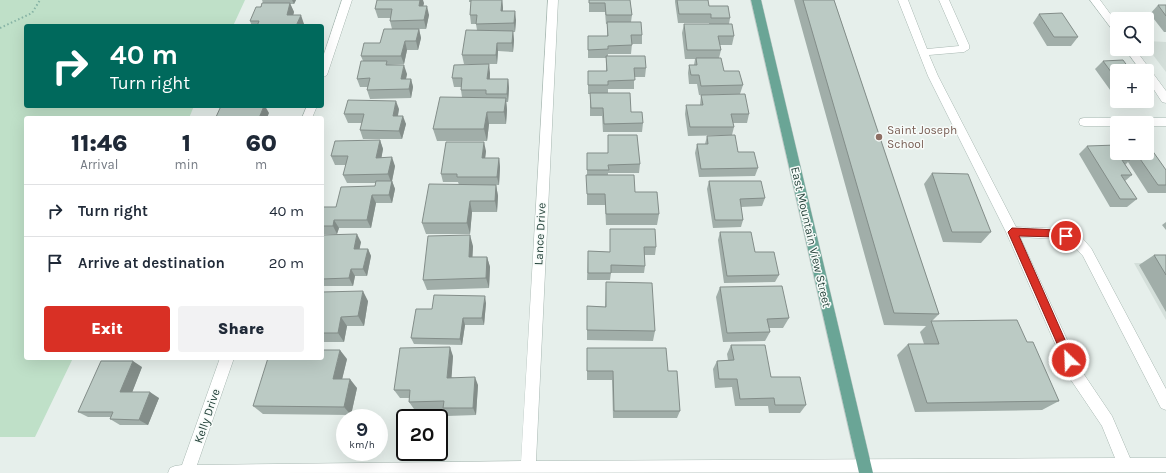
<!DOCTYPE html>
<meta charset="utf-8">
<style>
:root{--surface:#fff;--page:#f2f2f3;--text:#1f2937;--muted:#747a83;--line:#e0e1e3;--accent:#d93025}
body{margin:0;font-family:Karla,sans-serif;background:var(--page);color:var(--text);height:100vh;display:flex;flex-direction:column;font-size:15px;white-space:nowrap}
*{box-sizing:border-box;margin:0}
p{font-size:13px;color:var(--muted)}
.icon{flex:none;width:22px;height:22px;fill:none;stroke:currentColor;stroke-width:2;stroke-linecap:round;stroke-linejoin:round}
.map{position:relative;flex:1;overflow:hidden}
.drawer{position:absolute;left:24px;top:116px;width:300px;height:244px;display:flex;flex-direction:column;background:var(--surface);border-radius:4px;box-shadow:0 4px 16px #0002}
.drawer>*{flex:none}
.top-card{position:absolute;left:24px;top:24px;width:300px;height:84px;border-radius:4px;box-shadow:0 4px 16px #0002;background:#00695c;color:#fff;overflow:hidden}
.tools{position:absolute;left:1110px;top:12px;display:grid;gap:8px}
.tools a{display:grid;place-items:center;width:44px;height:44px;border-radius:4px;background:var(--surface);box-shadow:0 4px 16px #0002;font-size:20px}
.speed{position:absolute;left:336px;top:409px;display:flex;gap:8px;font-size:20px;font-weight:700;text-align:center}
.speed>*{display:grid;place-content:center;width:52px;height:52px;border-radius:50%;background:var(--surface);box-shadow:0 4px 16px #0002;line-height:1}
.speed small{font-size:10px;font-weight:400}
.speed .limit{border:2px solid #111;border-radius:6px;background:#fff;color:#111}
.pin{position:absolute;display:grid;place-items:center;width:34px;height:34px;color:#fff;margin:-17px;border:2px solid #fff;border-radius:50%;box-shadow:0 1px 4px #0007}
.me{position:absolute;width:44px;margin:-22px;rotate:336deg;stroke-linejoin:round;filter:drop-shadow(0 0 3px #0008)}
.turn{display:flex;align-items:center;gap:14px;height:84px;padding:0 20px;font-size:18px}
.turn .icon{width:52px;height:52px;stroke-width:2.5}
.turn b{display:block;font-size:28px;line-height:34px}
.eta{display:flex;justify-content:space-evenly;align-items:center;height:68px;text-align:center}
.eta b{font-size:24px;font-weight:800;line-height:28px}
.cta{display:flex;gap:8px;margin-top:auto;padding:8px 20px}
.cta a{flex:1;height:46px;border-radius:4px;background:var(--accent);color:#fff;font-size:16px;font-weight:800;line-height:46px;text-align:center}
.cta a+a{background:var(--page);color:var(--text)}
ul{padding:0;list-style:none}
li{display:flex;align-items:center;gap:12px;height:52px;padding:0 20px;border-top:1px solid var(--line)}
li div{flex:1}
li b{display:block;font-size:15px}
li em{font-style:normal}
.map>svg:first-child{display:block}
.built{fill:#d4dfda}
.green{fill:#bfe0c8}
.lines{fill:none;stroke-linecap:round;stroke-linejoin:round}
.minor-casing{stroke:#a8b8b2;stroke-width:1}
.major-casing{stroke:#c2cac8;stroke-width:1}
.path{stroke:#86b3a5;stroke-width:2;stroke-dasharray:1.5 2.5;stroke-linecap:butt}
.minor{fill:#fff;fill-rule:evenodd}
.major{fill:#6aa596;fill-rule:evenodd}
.wall{fill:#a1aea9}
.shaded-wall{fill:#838d89}
.building{fill:#bbcac4;stroke:#838d89}
.route{fill:#d93025;stroke:#8d1f18}
.education-dot{fill:#8d6e63;stroke:#f7fbf9;stroke-width:1.5}
.labels{text-anchor:middle;stroke-width:3;stroke-linejoin:round;paint-order:stroke}
.education-label{font-size:12px;fill:#785e54;stroke:#f7fbf9;text-anchor:start}
.street-label{font-size:12px;fill:#24423a;stroke:#f7fbf9}
</style>
<div class="map">
<svg width="1166" height="473" viewBox="0 0 1166 473">
<rect width="100%" height="100%" fill="#e6efeb"/>
<path class="built" d="M1147,41L1166,42V72L1147,47Z
M1134,263H1166V320Z"/>
<path class="green" d="M0,0H245L233,26H26V106H194L189,118H26V358H73L35,437H0Z"/>
<g class="lines">
<defs>
<path id="minor" d="M342,0H352L327,75L322,78V60Z
M548,0H558L536,461L1115,458L1102,426L1071,380L1006,232L928,76L898,0H908L927,49L959,46L939,0H949L969,45V49L964,52L929,55L938,76L1016,227C1031,228 1066,227 1078,234C1083,238 1087,244 1091,248L1166,389V410L1161,408L1083,256L1070,242L1058,239L1020,237L1081,370L1112,416L1130,458H1166V472L168,473L170,468L175,466L182,465L220,358H234L197,465L521,461Z
M1090,0H1100L1117,23V33L1114,32Z
M1125,49H1135L1166,91V103L1162,102L1147,79V71H1141Z
M307,106H317L312,118H302Z
M1084,118H1166V126H1147V123H1117V126H1084L1080,125L1079,122L1080,119Z"/>
<path id="major" d="M751,0H761L873,473H859Z"/>
</defs>
<use href="#minor" class="minor-casing"/>
<use href="#major" class="major-casing"/>
<path class="path" d="M0,28L32,13L40,0"/>
<use href="#minor" class="minor"/>
<use href="#major" class="major"/>
</g>
<path class="wall" d="M262,0H296L294,4H290L294,12L293,15L304,24V26H252L250,21L263,3Z
M469,0H502L503,8V11L516,20L515,32H513L514,40L513,52L498,51L497,64H464L462,55L477,30L476,24H471L470,15L471,2H469Z
M589,0H630L632,15L631,22L642,35V44H632L631,54H608V56L646,68L645,77H634V89H608V93L631,112L643,123L642,132H603L602,116H590V94H588V71H606V58H588V36H607V24H606L605,12H589Z
M675,0H708L709,6L730,18L729,24L734,36L732,45H720L721,50L719,58L724,71L743,85L740,94L699,95L697,84H689L688,73L689,65H694L695,59H685L682,33L684,24H709V23H678L675,2Z
M794,0H834L939,314L932,321L1027,342L1059,401L1042,410L915,412L897,355L908,344H924L920,332L926,326L884,325Z
M424,3L423,6L429,15L426,29H419L421,38L418,50H407L404,64L388,65L407,74L406,79H411L413,87L411,98L370,99L367,90L368,87H360L357,79L363,61L361,56L380,43L392,29L390,21V18H378L375,9Z
M1158,5H1166V32H1164L1150,14Z
M1039,14L1078,37L1071,46H1047L1033,23Z
M1103,61L1117,71V94H1113L1095,69Z
M490,73V79H508L509,88L508,102H506L507,110L506,124H489L487,141H437L433,129L462,97L461,90V87H454L452,78Z
M701,95L749,114L747,123H733L734,127L732,135L688,136L685,114L686,105H700Z
M399,109L398,116L406,124L402,139H363L360,130L362,123H348L344,114Z
M608,135L640,164L639,173H608V175L635,192L659,214L657,225H606L605,205H587V153H608Z
M707,136L738,152L758,168L755,176L699,177L695,153L697,144H705Z
M380,140L383,149L381,158L395,166L392,181L395,189L392,203H376L371,228H339L337,234H322V207H336L375,186L376,183H347L343,175L346,165H335L331,156Z
M1087,146L1117,153H1147L1166,170V193H1148L1128,162L1125,165L1132,175L1125,181L1137,199L1127,207H1110L1079,154Z
M486,151L485,158H499L500,167L499,185H496L498,196L497,212H472L470,234H426L422,223L459,185L458,182H443L441,174Z
M932,173L991,232L981,243L943,242L924,184Z
M709,181L765,198L762,206L741,207L743,220L741,227L713,228L707,189Z
M1166,222V230L1162,225Z
M610,229L656,247L655,255H645V266L644,273H611L610,280H587L588,251L610,252Z
M720,232L755,252L779,275L775,282L724,283L718,240Z
M322,235L361,242L359,249H368L371,256L367,276H355L353,286H322Z
M473,246L472,257H487L490,267L489,288L427,290L423,280Z
M1154,255H1166V312L1139,265Z
M606,282L655,331L653,341L587,340V306L605,307Z
M720,287L789,318L783,328H769L770,332L765,341L723,342L716,297Z
M322,292L368,301L364,326H347L344,342H322Z
M486,303L484,325H465L462,345L414,344L411,338L432,309Z
M731,345L806,405L800,413H769L768,406H735L732,387L715,388L713,369L717,361L728,360L727,354Z
M587,348L668,371L680,411L677,418H613L612,380H587Z
M453,356L451,377L478,385L476,415L447,416L443,409H414L409,402V398H400L394,390Z
M347,359L342,379L357,388L351,415L263,414L253,406Z
M142,367L132,392L159,398L148,425H120L110,419L111,417H88L78,412Z"/>
<path class="shaded-wall" d="M292,0H296L294,4Z
M420,0H423L424,3L421,15L419,6Z
M502,0L503,8L502,20L501,11Z
M290,3L294,12L291,24L287,15Z
M427,6L429,15L426,29L424,20Z
M515,11L516,20L515,32L514,23Z
M301,15L304,24V26H296Z
M419,29L421,38L418,50L416,41Z
M513,31L514,40L513,52L512,43Z
M405,41L407,50L404,64L401,56Z
M497,43L498,51L497,64L496,55Z
M489,64L490,73L489,88L487,79Z
M404,65L407,74L404,87L401,79Z
M411,79L413,87L411,98L409,89Z
M508,79L509,88L508,102L507,94Z
M506,98L507,110L506,124L504,112Z
M396,101L399,109L396,124L393,116Z
M264,106H265L269,113L267,118H259Z
M487,112L489,124L487,141L484,129Z
M403,116L406,124L402,139L399,131Z
M380,140L383,149L380,166L376,158Z
M484,142L486,151L484,167L482,158Z
M392,157L395,166L392,181L395,189L392,203L389,195L391,182L388,174Z
M499,158L500,167L499,185L497,177Z
M496,185L498,196L497,212L495,201Z
M372,195L376,203L371,228L367,220Z
M470,201L472,212L470,234L467,223Z
M334,220L339,228L337,234L333,226Z
M357,234L361,242L358,257L354,249Z
M470,235L473,246L472,268L469,257Z
M368,249L371,256L367,276L363,269Z
M487,257L490,267L489,288L486,278Z
M351,269L355,276L353,286L349,278Z
M363,291L368,301L364,326L358,316Z
M485,296L486,303L484,325L482,318Z
M341,317L347,326L344,342L338,333Z
M463,318L465,325L462,345L460,339Z
M450,347L453,356L451,386L447,378Z
M340,350L347,359L340,388L333,379Z
M133,361L142,367L130,398L120,392Z
M475,377L478,385L476,415L473,408Z
M350,379L357,388L351,415L344,407Z
M150,392L159,398L148,425L139,420Z"/>
<path class="building" d="M377,0H420L419,6H427L424,20L390,21L392,9H375Z
M471,0H502L501,11H515L514,23L476,24L477,15H470Z
M589,0H630L632,15H606L605,3H589Z
M677,0H708L709,6H728L730,18H711V14H679Z
M803,0H834L939,314L894,313Z
M262,3H290L287,15H301L296,26H257L259,21H250L256,7H261Z
M1158,5H1166V16Z
M1062,13L1078,37H1054L1039,14Z
M607,22H641L642,35H631L632,45L608,46V49L588,50V36H608Z
M684,24H732L734,36H718L721,50H687Z
M384,29H419L416,41H405L401,56H361L364,43H380Z
M466,30L513,31L512,43H497L496,55H462Z
M606,56H645L646,68H634L635,80L608,81V85H588V71H607Z
M696,58H721L724,71H739L743,85L701,86L699,75H691L689,65H697Z
M1123,60L1131,71H1117V80L1103,61Z
M361,61H387L386,65H404L401,79H411L409,89L367,90L370,78L357,79Z
M489,64L487,79H508L507,94H486V90H461L462,78H452L454,65Z
M590,93H630L631,112H642L643,123L604,124L603,108H591Z
M745,94L749,114H731L734,127H690L686,105H703L701,95Z
M440,97L506,98L504,112H487L484,129H433Z
M348,100L396,101L393,116H403L399,131L360,130L364,114H344Z
M221,106H264L259,118H202V117H216Z
M608,135H637L640,164L608,165L609,170H587V153H608Z
M735,135L738,152H754L758,168L701,169L697,144H708L707,136Z
M380,140L376,158L392,157L388,174L343,175L348,156H331L335,141Z
M446,142H484L482,158H499L497,177H457V174H441Z
M1147,143L1166,170V185H1158L1136,153H1147Z
M1117,145V153H1126L1130,160H1122L1132,175H1121L1137,199H1120L1087,146Z
M932,173L968,174L991,232H952Z
M586,175H634L635,192H657L659,214H606L605,194H587Z
M376,181H392L389,195H372L367,220H334L333,226H322V207H336L341,187L375,186Z
M709,181H761L765,198L740,199L743,220H715Z
M429,184L496,185L495,201H470L467,223H422Z
M610,229H655L656,247H644L645,266L611,265V273H588V251L610,252Z
M720,232H751L755,252H774L779,275L727,276Z
M357,234L354,249H368L363,269H351L349,278L322,279V235Z
M470,235L469,257H487L486,278L423,280L428,236Z
M1154,255H1166V275Z
M606,282L652,283L655,331L587,330V306L606,307Z
M782,286L789,318L767,319L770,332L727,333L720,287Z
M363,291L358,316L341,317L338,333H322V292Z
M434,295L485,296L482,318H463L460,339L411,338L416,309H432Z
M1017,320L1027,342H1033L1059,401L927,403L908,344H939L931,321Z
M731,345H765L771,377H800L806,405H775L774,398L740,399L737,379H719L717,361L734,360Z
M450,347L447,378L475,377L473,408H443L444,401L409,402L410,390H394L400,348Z
M587,348H666L668,371H677L680,411H614L613,371H587Z
M322,350H340L333,379H350L344,407L253,406L268,358H322Z
M101,361H133L120,392H150L139,420L110,419L113,412H78Z"/>
<path class="route" d="M1012,228L1058,230L1070,233L1071,236L1070,239L1066,240L1058,237L1019,236L1074,360L1073,364L1069,365L1066,364L1008,232Z"/>
<circle class="education-dot" cx="879" cy="137" r="4"/>
<g class="labels">
<g class="education-label">
<text x="887" y="134">Saint Joseph<tspan x="887" dy="14">School</tspan></text>
</g>
<g class="street-label">
<text transform="translate(540 234) rotate(-87)" y="4">Lance Drive</text>
<text transform="translate(811 237) rotate(77)" y="4">East Mountain View Street</text>
<text transform="translate(207 416) rotate(-71)" y="4">Kelly Drive</text>
</g>
</g>
</svg>
<div class="tools">
<a><svg class="icon" aria-label="search" viewBox="0 0 24 24"><circle cx="10" cy="10" r="6"/><path d="M15 15l6 6"/></svg></a>
<a>+</a>
<a>−</a>
</div>
<div class="speed"><div>9<small>km/h</small></div><div class="limit">20</div></div>
<div class="pin" style="left:1066px;top:236px;background:#d93025"><svg class="icon" aria-label="arrive" viewBox="0 0 24 24"><path d="M6 21V4h12l-3 4 3 4H6"/></svg></div>
<svg class="me" style="left:1069px;top:360px" viewBox="-20 -20 40 40"><circle r="17" fill="#d93025" stroke="#fff" stroke-width="3"/><path d="M0-11L8 9 0 5-8 9z" fill="#fff"/></svg>
<div class="top-card">
<div class="turn"><svg class="icon" aria-label="right" viewBox="0 0 24 24"><path d="M7 20v-9h11M14 6l5 5-5 5"/></svg><div><b>40 m</b>Turn right</div></div>
</div>
<section class="drawer">
<div class="eta">
<div><b>11:46</b><p>Arrival</p></div>
<div><b>1</b><p>min</p></div>
<div><b>60</b><p>m</p></div>
</div>
<ul>
<li><svg class="icon" aria-label="right" viewBox="0 0 24 24"><path d="M7 20v-9h11M14 6l5 5-5 5"/></svg><div><b>Turn right</b></div><em>40 m</em></li>
<li><svg class="icon" aria-label="arrive" viewBox="0 0 24 24"><path d="M6 21V4h12l-3 4 3 4H6"/></svg><div><b>Arrive at destination</b></div><em>20 m</em></li>
</ul>
<div class="cta"><a>Exit</a><a>Share</a></div>
</section>
</div>
